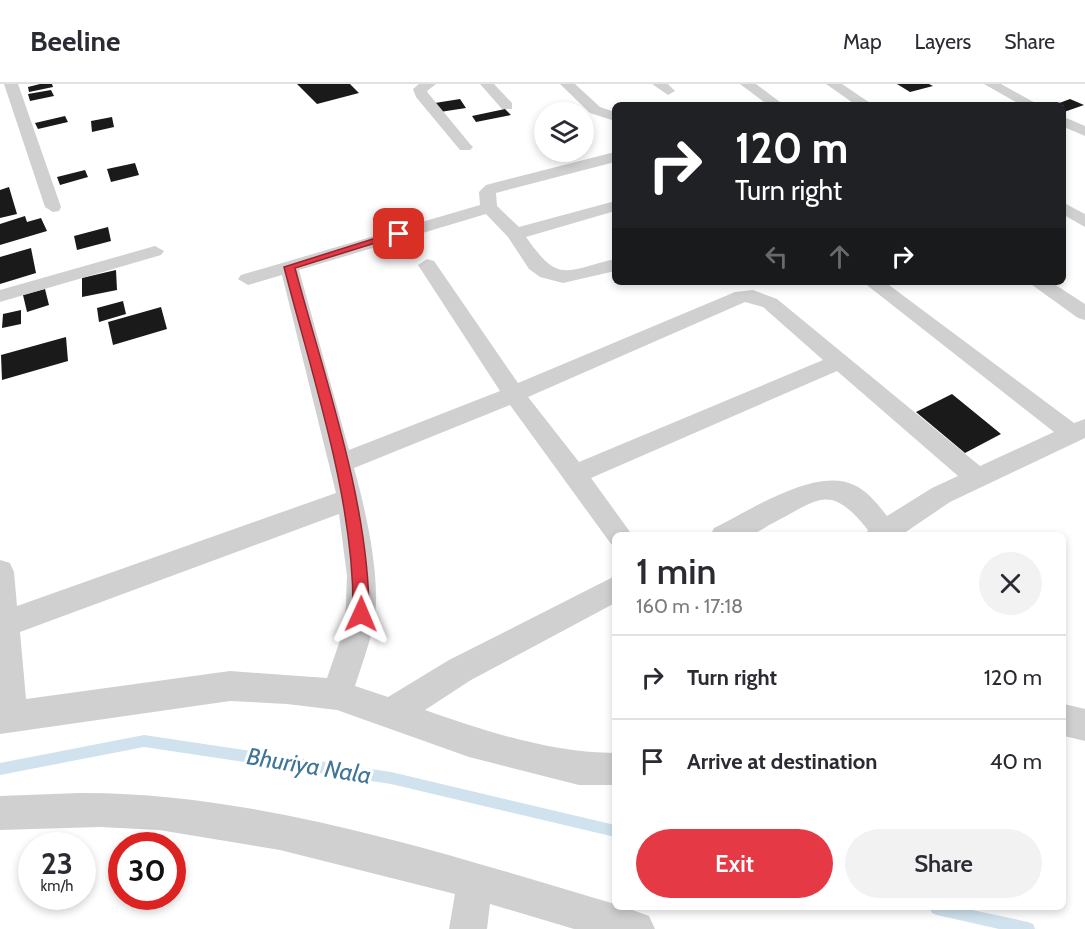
<!DOCTYPE html>
<meta charset="utf-8">
<style>
:root{--surface:#fff;--page:#f2f2f3;--text:#2b2b33;--muted:#7c7c81;--line:#e1e1e2;--accent:#e63946}
body{margin:0;font-family:Cabin,sans-serif;background:var(--page);color:var(--text);height:100vh;display:flex;flex-direction:column;font-size:22px;white-space:nowrap}
*{box-sizing:border-box;margin:0}
p{font-size:20px;color:var(--muted)}
.icon{flex:none;width:33px;height:33px;fill:none;stroke:currentColor;stroke-width:2;stroke-linecap:round;stroke-linejoin:round}
.map{position:relative;flex:1;overflow:hidden}
.side{position:absolute;left:612px;top:448px;width:454px;height:378px;display:flex;flex-direction:column;background:var(--surface);border-radius:9px;box-shadow:0 3px 9px #0003}
.side>*{flex:none}
.hud{position:absolute;left:612px;top:18px;width:454px;height:183px;border-radius:9px;box-shadow:0 3px 9px #0003;background:#202124;color:#fff;overflow:hidden}
.fabs{position:absolute;left:534px;top:18px;display:grid;gap:12px}
.fabs a{display:grid;place-items:center;width:60px;height:60px;border-radius:50%;background:var(--surface);box-shadow:0 3px 9px #0003;font-size:30px}
.speed{position:absolute;left:18px;top:748px;display:flex;gap:12px;font-size:30px;font-weight:700;text-align:center}
.speed>*{display:grid;place-content:center;width:78px;height:78px;border-radius:50%;background:var(--surface);box-shadow:0 3px 9px #0003;line-height:1}
.speed small{font-size:15px;font-weight:400}
.speed .limit{border:9px solid #d22;background:#fff;color:#111}
.pin{position:absolute;display:grid;place-items:center;width:51px;height:51px;color:#fff;margin:-26px;border-radius:12px;box-shadow:0 3px 9px #0006}
.me{position:absolute;width:66px;margin:-33px;rotate:1deg;stroke-linejoin:round;filter:drop-shadow(0 0 4px #0008)}
.turn{display:flex;align-items:center;gap:21px;height:126px;padding:0 24px;font-size:27px}
.turn .icon{width:78px;height:78px;stroke-width:2.5}
.turn b{display:block;font-size:42px;line-height:51px}
.lanes{display:flex;align-items:center;height:57px;padding:0 24px;background:#0003;justify-content:center;gap:30px;direction:ltr}
.lanes .off{opacity:.35}
.round{display:grid;place-items:center;flex:none;width:63px;height:63px;border-radius:32px;background:var(--page)}
.head{display:flex;align-items:center;justify-content:space-between;height:102px;padding:0 24px}
h1{font-size:36px;font-weight:600;line-height:45px}
.action{display:flex;gap:12px;margin-top:auto;padding:12px 24px}
.action a{flex:1;height:69px;border-radius:36px;background:var(--accent);color:#fff;font-size:24px;font-weight:600;line-height:69px;text-align:center}
.action a+a{background:var(--page);color:var(--text)}
ul{padding:0;list-style:none}
li{display:flex;align-items:center;gap:18px;height:84px;padding:0 24px;border-top:2px solid var(--line)}
li div{flex:1}
li b{display:block;font-size:22px}
li em{font-style:normal}
header{display:flex;align-items:center;gap:36px;box-sizing:border-box;height:84px;padding:0 30px;background:var(--surface);border-bottom:2px solid var(--line)}
header strong{font-size:28px}
nav{display:flex;gap:33px;margin-inline-start:auto;font-size:21px}
.map>svg:first-child{display:block}
.lines{fill:none;stroke-linecap:round;stroke-linejoin:round}
.stream{fill:#cfe2ee;fill-rule:evenodd}
.building{fill:#1a1a1a}
.street{fill:#d0d0d0;fill-rule:evenodd}
.route{fill:#e63946;stroke:#96252e;stroke-width:1.5}
.labels{text-anchor:middle;stroke-width:6;stroke-linejoin:round;paint-order:stroke}
.near-water-label{font-size:24px;font-style:italic;fill:#3f7597;stroke:#fff}
</style>
<header>
<strong>Beeline</strong>
<nav><a>Map</a><a>Layers</a><a>Share</a></nav>
</header>
<div class="map">
<svg width="1085" height="845" viewBox="0 0 1085 845">
<rect width="100%" height="100%" fill="#fff"/>
<g class="lines">
<path class="stream" d="M144,651L391,688L615,741V753L391,700L144,663L0,691V679Z
M930,824H963L1028,838L1033,840L1035,845H999L937,831L932,829Z"/>
</g>
<path class="building" d="M40,0H52L53,3L29,8L28,3Z
M297,0H350L359,9L317,20Z
M897,0H929L933,2L910,8Z
M51,6L54,12L30,17L28,10Z
M460,15L466,24L440,28L435,19Z
M1070,15L1084,21L1064,28V21H1054Z
M505,25L511,31L476,38L472,32Z
M65,32L68,38L38,45L35,39Z
M112,33L114,43L92,48L91,37Z
M135,79L139,91L111,98L107,85Z
M85,86L88,93L60,101L57,93Z
M9,103L17,130L0,134V106Z
M25,132L27,138L41,134L47,147L0,161V140Z
M108,143L111,157L77,166L74,152Z
M31,164L36,189L0,200V173Z
M116,186L117,206L82,213V194Z
M45,205L49,221L27,228L23,211Z
M123,217L126,230L99,238L97,224Z
M161,223L167,245L113,261L108,238Z
M21,226V240L2,244L3,230Z
M66,253L68,277L2,296L1,271Z
M952,310L1001,350L965,369L916,328Z"/>
<g class="lines">
<path class="street" d="M4,0H18L61,123L59,127L53,128L45,123Z
M419,0H436L427,7L428,9L470,60L473,63L470,66H460L416,13L413,5Z
M480,0H494L512,19V25H502Z
M560,0H575L600,23L615,28V37L590,29Z
M652,0H668L675,7L668,11Z
M740,0H756L784,21H768Z
M826,0H842L873,21H856Z
M984,0H1001L1039,21H1021Z
M1064,33L1085,42V52L1064,43Z
M615,68V78L496,109L497,122L519,143L615,117V127L526,153C559,200 564,187 615,175V187L563,199L540,193L529,185L508,153L486,130L299,186L349,366L500,307L418,181L427,175L434,177L518,299L735,208L753,206L777,215L980,382L1054,348L863,198H885L1074,339L1085,335V354L950,418L900,452H865L868,446C828,396 818,417 769,441C763,445 755,450 748,452C736,454 722,452 710,452L714,444C750,427 815,382 854,401C868,407 878,421 887,432L932,404L958,392L837,287L591,394L633,452H615V462L611,460L510,321L354,384C366,427 383,501 373,544C368,564 361,583 355,602L388,613L449,576L615,492V519L471,596L425,626C485,647 551,669 615,669V701H579L469,673L337,626L287,620L230,617L0,650V476L10,479L14,488L17,522L336,409L282,191L248,201L238,195L241,191L480,121L479,108L486,101ZM745,218L763,223L823,276L579,378L528,313ZM339,430L347,492L345,542L327,594L230,587L26,615L20,548Z
M1064,119L1085,130V143L1064,131Z
M155,162L164,167L161,171L0,218V206Z
M1028,198H1051L1085,220V236L1078,234Z
M1064,620L1085,625V657L1064,652Z
M80,709C257,708 446,770 615,820V824H627L649,832L655,845H574L490,820L487,845H449L455,810L280,766L159,746L100,743L0,746V712Z"/>
</g>
<path class="route" d="M395,148L404,150L295,184C324,293 369,417 369,530L366,535L361,537L355,535L353,530C355,417 312,292 284,183Z"/>
<g class="labels">
<g class="near-water-label">
<text transform="translate(309 682) rotate(9)" y="8">Bhuriya Nala</text>
</g>
</g>
</svg>
<div class="fabs">
<a><svg class="icon" aria-label="layers" viewBox="0 0 24 24"><path d="M12 4l9 5-9 5-9-5zM3 14l9 5 9-5"/></svg></a>
</div>
<div class="speed"><div>23<small>km/h</small></div><div class="limit">30</div></div>
<div class="pin" style="left:399px;top:150px;background:#d93025"><svg class="icon" aria-label="arrive" viewBox="0 0 24 24"><path d="M6 21V4h12l-3 4 3 4H6"/></svg></div>
<svg class="me" style="left:361px;top:530px" viewBox="-20 -20 40 40"><path d="M0-17L14 15 0 8-14 15z" fill="#e63946" stroke="#fff" stroke-width="4"/></svg>
<div class="hud">
<div class="turn"><svg class="icon" aria-label="right" viewBox="0 0 24 24"><path d="M7 20v-9h11M14 6l5 5-5 5"/></svg><div><b>120 m</b>Turn right</div></div>
<div class="lanes"><svg class="icon off" aria-label="left" viewBox="0 0 24 24"><path d="M17 20v-9H6M10 6l-5 5 5 5"/></svg><svg class="icon off" aria-label="ahead" viewBox="0 0 24 24"><path d="M12 20V5M6 11l6-6 6 6"/></svg><svg class="icon" aria-label="right" viewBox="0 0 24 24"><path d="M7 20v-9h11M14 6l5 5-5 5"/></svg></div>
</div>
<section class="side">
<div class="head"><div><h1>1 min</h1><p>160 m · 17:18</p></div><a class="round"><svg class="icon" aria-label="close" viewBox="0 0 24 24"><path d="M6 6l12 12M18 6L6 18"/></svg></a></div>
<ul>
<li><svg class="icon" aria-label="right" viewBox="0 0 24 24"><path d="M7 20v-9h11M14 6l5 5-5 5"/></svg><div><b>Turn right</b></div><em>120 m</em></li>
<li><svg class="icon" aria-label="arrive" viewBox="0 0 24 24"><path d="M6 21V4h12l-3 4 3 4H6"/></svg><div><b>Arrive at destination</b></div><em>40 m</em></li>
</ul>
<div class="action"><a>Exit</a><a>Share</a></div>
</section>
</div>
